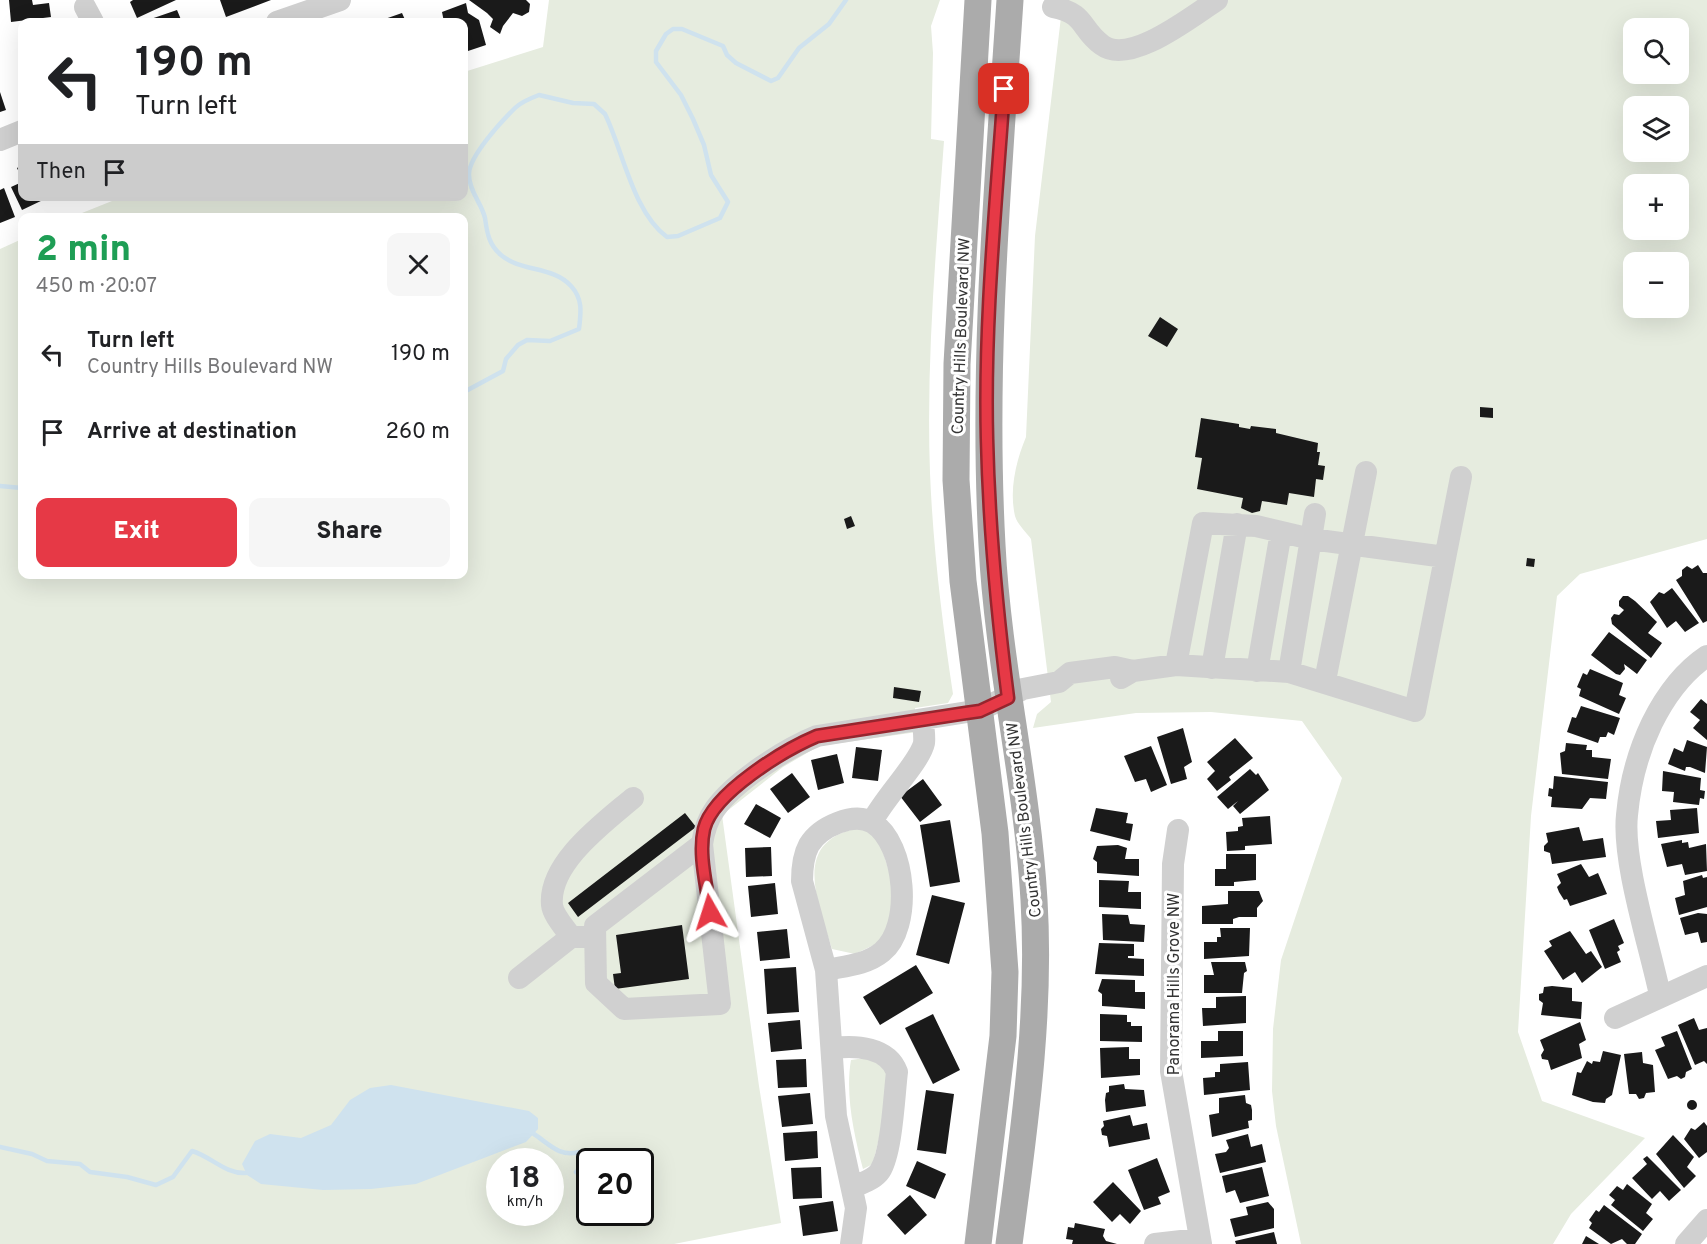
<!DOCTYPE html>
<meta charset="utf-8">
<style>
:root{--surface:#fff;--page:#f6f6f6;--text:#202124;--muted:#757577;--accent:#e63946}
body{margin:0;font-family:Overpass,sans-serif;background:var(--page);color:var(--text);height:100vh;display:flex;flex-direction:column;font-size:22px;white-space:nowrap}
*{box-sizing:border-box;margin:0}
p{font-size:20px;color:var(--muted)}
.icon{flex:none;width:33px;height:33px;fill:none;stroke:currentColor;stroke-width:2;stroke-linecap:round;stroke-linejoin:round}
.map{position:relative;flex:1;overflow:hidden}
.side{position:absolute;left:18px;top:213px;width:450px;height:366px;display:flex;flex-direction:column;background:var(--surface);border-radius:12px;box-shadow:0 6px 24px #0002}
.side>*{flex:none}
.guide{position:absolute;left:18px;top:18px;width:450px;height:183px;border-radius:12px;box-shadow:0 6px 24px #0002;background:#fff;color:var(--text);overflow:hidden}
.fabs{position:absolute;left:1623px;top:18px;display:grid;gap:12px}
.fabs a{display:grid;place-items:center;width:66px;height:66px;border-radius:12px;background:var(--surface);box-shadow:0 6px 24px #0002;font-size:30px}
.speed{position:absolute;left:486px;top:1148px;display:flex;gap:12px;font-size:30px;font-weight:700;text-align:center}
.speed>*{display:grid;place-content:center;width:78px;height:78px;border-radius:50%;background:var(--surface);box-shadow:0 6px 24px #0002;line-height:1}
.speed small{font-size:15px;font-weight:400}
.speed .limit{border:3px solid #111;border-radius:9px;background:#fff;color:#111}
.pin{position:absolute;display:grid;place-items:center;width:51px;height:51px;color:#fff;margin:-26px;border-radius:12px;box-shadow:0 3px 9px #0006}
.me{position:absolute;width:66px;margin:-33px;rotate:354deg;stroke-linejoin:round;filter:drop-shadow(0 0 4px #0008)}
.turn{display:flex;align-items:center;gap:21px;height:126px;padding:0 18px;font-size:27px}
.turn .icon{width:78px;height:78px;stroke-width:2.5}
.turn b{display:block;font-size:42px;line-height:51px}
.then{display:flex;align-items:center;height:57px;padding:0 18px;background:#0003;gap:12px;font-size:22px}
.round{display:grid;place-items:center;flex:none;width:63px;height:63px;border-radius:12px;background:var(--page)}
.summary{display:flex;align-items:center;justify-content:space-between;height:102px;padding:0 18px}
h1{font-size:36px;font-weight:800;line-height:45px;color:#1e9e55}
.primary-button{display:flex;gap:12px;margin-top:auto;padding:12px 18px}
.primary-button a{flex:1;height:69px;border-radius:12px;background:var(--accent);color:#fff;font-size:24px;font-weight:800;line-height:69px;text-align:center}
.primary-button a+a{background:var(--page);color:var(--text)}
ul{padding:0;list-style:none}
li{display:flex;align-items:center;gap:18px;height:78px;padding:0 18px}
li div{flex:1}
li b{display:block;font-size:22px}
li em{font-style:normal}
.map>svg:first-child{display:block}
.green{fill:#e6ecdf;fill-rule:evenodd}
.water{fill:#cfe2ee}
.lines{fill:none;stroke-linecap:round;stroke-linejoin:round}
.stream{stroke:#cfe2ee;stroke-width:4.5}
.building{fill:#1a1a1a}
.minor{stroke:#d0d0d0;stroke-width:22}
.major{stroke:#ababab;stroke-width:27}
.route-casing{stroke:#96252e;stroke-width:15}
.route{stroke:#e63946;stroke-width:10}
.labels{text-anchor:middle;stroke-width:6;stroke-linejoin:round;paint-order:stroke}
.street-label{font-size:16px;fill:#333;stroke:#fff}
</style>
<div class="map">
<svg width="1707" height="1244" viewBox="0 0 1707 1244">
<rect width="100%" height="100%" fill="#fff"/>
<path class="green" d="M549,0H940L931,26L933,53L931,139L944,141C936,251 926,362 930,473C933,547 942,621 953,694L948,703L915,708L917,732L819,746L783,767L722,815L759,1086L781,1223L674,1244H0V249L22,239V574H464V218L72,217L122,197L464,196V72L543,47ZM500,1161H550V1212H500ZM590,1161H640V1212H590Z
M1063,0H1707V539L1580,574L1557,596L1531,816L1518,1032L1542,1101L1645,1138L1571,1214L1553,1244H1301L1276,1126L1272,1091L1273,1029L1281,960L1342,778L1302,721L1211,712L1136,713L1033,728L1037,714L1051,702L1031,539C1026,532 1017,524 1015,516C1009,490 1016,461 1026,437L1035,236ZM1634,28H1678V74H1634ZM1634,106H1678V152H1634ZM1634,184H1678V230H1634ZM1634,262H1678V308H1634Z
M866,827L877,833L897,897L896,921L878,943L855,954L832,949C816,896 790,837 866,827Z
M865,1058C869,1059 875,1059 879,1062C899,1075 877,1143 873,1164L863,1169C854,1135 845,1094 851,1060Z"/>
<path class="water" d="M391,1085L529,1111L538,1118V1129L526,1142L416,1184L371,1189L323,1190L261,1184L247,1175L242,1164L255,1141L270,1134L301,1138L331,1125L350,1100L370,1088Z"/>
<g class="lines">
<path class="stream" d="M464,392L503,371L506,359L518,345L527,340L550,341L579,329C581,312 583,299 571,286C553,266 521,272 501,255C489,245 487,233 485,218C482,204 469,191 469,175C468,157 502,121 515,108C521,102 531,98 539,95L573,103L594,104L605,114C623,151 633,212 667,237L678,236L720,218L728,202L711,175L704,145L693,119L681,95L656,62V51L666,34L673,29H682L723,46L727,55L736,63L771,81L778,78L799,48L829,24L846,0
M0,486L22,488
M534,1134C548,1143 560,1158 579,1152L588,1162L576,1172
M0,1147L32,1154L47,1161L80,1164L90,1172L127,1177L156,1185L173,1177L192,1151C212,1157 225,1174 246,1173"/>
</g>
<path class="building" d="M9,0H32L33,5L49,3L51,17L11,22Z
M133,0H176L137,18L130,2Z
M220,0H271L226,17Z
M469,0H526L530,4L529,12L522,16L513,13L503,26L500,34L490,27L493,19L487,13Z
M466,3L468,13L479,20L486,45L468,51L464,46V22H444L442,12Z
M177,10L182,22H142Z
M402,13L406,22H382V20Z
M0,92L6,110L0,112Z
M22,165V179L17,168Z
M22,182V196H44L45,199L22,210L11,187Z
M4,188L15,217L0,223V190Z
M1160,317L1178,329L1167,347L1148,336Z
M1480,407L1493,408V418L1480,417Z
M1201,418L1239,424V427L1250,429L1251,426L1276,429V433L1318,443L1317,452H1320L1318,465L1325,466L1323,480L1316,479L1314,497L1289,493L1287,505L1262,501L1260,511L1252,513L1241,508L1243,498L1197,489L1202,458L1195,457Z
M851,516L855,526L847,529L844,519Z
M1527,558L1535,559L1534,567L1526,566Z
M1698,565L1703,573H1707V621L1703,623L1676,580L1682,576V570L1687,566L1692,569Z
M1672,588L1699,623L1685,632L1676,621L1667,628L1650,602L1659,592L1664,594Z
M1623,596H1628L1635,601L1657,622L1648,633L1662,643L1651,658L1612,624L1611,618L1614,614L1619,615L1624,610L1619,606V601Z
M1609,632L1647,660L1637,674L1624,664L1625,669L1620,675L1616,674L1591,655Z
M1590,669L1623,683L1619,695L1626,698L1619,714L1579,696L1581,689L1577,687L1583,673L1587,675Z
M894,687L921,691L919,702L893,698Z
M1701,699L1707,704V740L1693,728L1700,720L1690,712Z
M1581,706L1620,718L1614,735L1608,732L1606,737H1600L1598,743L1567,732L1572,717L1576,718Z
M1183,728L1192,762L1184,767L1187,779L1171,784L1157,737Z
M1235,738L1253,758L1229,777L1231,780L1217,791L1207,779L1215,771L1207,762Z
M1687,740L1707,747L1705,773L1690,767H1686L1685,771L1668,764L1674,748L1683,752Z
M1566,743L1587,745L1586,750H1592V757L1611,759L1608,779L1562,774L1560,753L1565,751Z
M1151,746L1167,785L1151,792L1146,779L1135,782L1124,756Z
M856,747L882,750L878,781L852,778Z
M837,754L844,783L818,790L811,760Z
M1250,769L1256,775L1258,773L1269,790L1240,814L1233,806L1238,801L1228,809L1217,797Z
M1663,771L1701,778L1700,790L1705,791L1704,799L1700,798L1699,805L1673,802L1674,792L1662,791Z
M792,773L810,797L788,813L770,789Z
M1554,776L1608,782L1606,799L1590,798L1582,809L1551,807L1552,797L1548,796L1549,788L1553,789Z
M923,779L942,805L920,822L900,796Z
M756,804L781,818L770,838L744,824Z
M1096,808L1128,813L1126,823L1133,824L1130,841L1090,831Z
M1697,808L1699,833L1658,838L1656,821L1671,820L1670,810Z
M685,813L696,827L578,917L568,903Z
M1270,816L1272,844L1245,846V850L1227,851L1226,832L1238,831V827L1243,826L1242,818Z
M950,820L960,882L930,887L920,825Z
M1579,827L1583,841L1603,838L1606,857L1552,864L1550,853L1544,851V846L1548,842L1546,833Z
M1682,840V843L1688,842L1689,848L1706,844L1707,871L1685,875L1682,864L1667,867L1661,844Z
M1118,845L1127,848L1125,859H1139V876L1097,873V862L1093,859L1097,846Z
M771,847L772,876L746,877L745,848Z
M1226,854H1256V880L1234,882V886H1215V869H1226Z
M1581,864L1589,877L1598,873L1607,894L1570,906L1567,899L1564,900L1559,892L1557,887L1561,883L1557,874Z
M1702,875L1703,878L1707,877V907L1679,915L1675,898L1685,895L1683,881Z
M1099,880L1129,881L1128,892H1141V909L1099,907Z
M775,883L778,914L751,917L748,886Z
M1228,891H1259L1263,901L1257,908V917H1239L1233,919V924H1202V906L1228,904Z
M932,895L965,903L949,964L916,955Z
M1698,913L1707,914V942L1701,943L1698,932L1685,935L1680,918Z
M1102,914L1128,915L1130,924L1145,925L1144,942L1103,940Z
M1614,919L1624,943L1618,946L1620,950L1617,952L1621,962L1605,969L1589,930Z
M682,925L689,979L615,989L613,974L621,973L616,935Z
M1220,928H1250L1249,956L1204,959V942H1217V937H1221Z
M787,929L790,958L760,961L757,932Z
M1570,931L1586,954L1591,951L1602,967L1582,983L1575,972L1563,980L1544,951L1552,946L1549,941Z
M1099,943L1134,944V956H1128V958L1144,959V976L1095,974Z
M1211,962H1245L1247,971L1244,973L1242,993H1204V975H1214Z
M916,965L933,993L880,1025L863,997Z
M796,967L799,1012L767,1014L764,969Z
M1102,979L1135,980V992H1145V1009L1102,1006V994L1098,991Z
M1552,986L1572,988V1001L1582,1002L1581,1019L1541,1015L1543,1003L1539,1000V994L1543,993L1544,987Z
M1246,996V1023L1203,1026L1202,1008H1216V997Z
M933,1014L960,1070L933,1084L905,1028Z
M1100,1014L1127,1015V1022H1131V1026H1142V1042L1100,1041Z
M1694,1018L1699,1030L1707,1028V1064L1704,1061L1695,1065L1678,1025Z
M800,1020L802,1049L771,1052L768,1023Z
M1580,1022L1586,1040L1579,1044L1582,1058L1551,1070L1548,1060L1542,1059L1541,1055L1544,1050L1540,1040Z
M1218,1031H1243V1056L1201,1058V1041H1218Z
M1677,1031L1692,1069L1686,1072L1685,1077L1681,1079L1677,1076L1668,1079L1655,1050L1665,1046L1661,1037Z
M1129,1047V1059H1140V1075L1101,1078L1100,1048Z
M1603,1051L1621,1055L1612,1095L1606,1099L1605,1103L1593,1102L1572,1095L1577,1072L1581,1073L1587,1061L1592,1064L1593,1061L1600,1062Z
M1642,1052L1643,1063L1653,1065L1655,1092L1646,1093L1644,1098L1639,1099L1636,1094H1629L1624,1054Z
M806,1059L807,1087L778,1088L776,1060Z
M1248,1062L1250,1090L1204,1095L1203,1078L1215,1077V1072H1220V1064Z
M1124,1084L1125,1089L1144,1090L1146,1106L1106,1112L1105,1100L1106,1093L1109,1092V1086Z
M926,1090L954,1094L946,1154L917,1150Z
M810,1093L813,1124L782,1127L778,1096Z
M1245,1095L1246,1103L1251,1105L1252,1110V1120L1248,1121L1249,1128L1212,1137L1209,1115L1219,1113V1098Z
M1687 1105a5 5 0 1 1 10 0a5 5 0 1 1-10 0Z
M1130,1115L1133,1126L1147,1123L1150,1139L1109,1147L1107,1136L1102,1135L1101,1129L1104,1126L1103,1121Z
M1704,1122L1707,1126V1152L1699,1158L1684,1139L1691,1128L1695,1130Z
M817,1131L818,1158L785,1161L783,1133Z
M1248,1134L1251,1147L1262,1144L1266,1162L1220,1173L1215,1154L1226,1152L1229,1148L1226,1140Z
M1673,1135L1694,1157L1687,1167L1696,1176L1684,1188L1656,1154Z
M1647,1156L1681,1190L1669,1201L1660,1191L1652,1199L1632,1178L1647,1164L1643,1159Z
M1157,1158L1170,1192L1158,1197L1161,1204L1144,1210L1128,1170Z
M917,1161L946,1174L935,1199L906,1186Z
M821,1167L822,1198L793,1199L791,1168Z
M1262,1167L1269,1196L1240,1203L1235,1190L1226,1193L1222,1176Z
M1113,1182L1141,1211L1130,1224L1120,1214L1112,1222L1093,1202Z
M1627,1184L1652,1204L1646,1213L1653,1219L1643,1231L1611,1205L1615,1200L1609,1195L1617,1186L1623,1190Z
M910,1195L927,1215L905,1235L887,1215Z
M833,1201L838,1231L803,1236L799,1206Z
M1268,1202L1274,1209V1228L1235,1237L1230,1219L1248,1215L1246,1207Z
M1604,1205L1642,1234L1635,1244H1627L1622,1239L1611,1244L1589,1228L1592,1223L1589,1220L1596,1210L1599,1212Z
M1075,1223L1105,1229L1103,1236L1106,1241L1117,1244H1072L1073,1240L1066,1239L1068,1227L1074,1228Z
M1274,1232L1277,1244H1236L1235,1241Z
M1586,1236L1599,1244H1582Z"/>
<g class="lines">
<path class="minor" d="M85,7L93,22
M1053,7C1087,14 1079,28 1102,45C1130,66 1192,16 1217,0
M277,22L340,0
M0,140L22,131
M1176,665L1203,523L1256,526L1311,539L1445,557
M1212,668L1237,524
M1257,671L1281,532
M1289,672L1315,514
M1121,678L1133,671L1176,665L1289,672L1415,711L1461,477
M1325,681L1366,472
M872,822C883,799 920,762 924,743C925,736 923,727 923,720
M1178,830L1173,864L1171,1071L1201,1244
M702,844L595,926L596,983L624,1009L720,1004L702,844C704,831 707,820 715,809C735,781 785,749 817,736L980,710L1023,689L1059,682L1070,673L1115,667L1133,671
M595,937H571C565,928 553,915 552,905C548,863 605,822 633,798
M826,970C845,966 866,965 882,952C913,927 906,844 873,823C854,811 820,827 809,845C803,856 802,870 802,881L826,970L836,1116L856,1208L851,1244
M519,978L571,937
M1660,995C1650,947 1622,861 1627,815C1630,782 1638,752 1652,723C1665,697 1683,672 1707,656
M1615,1018L1707,976
M833,1048C856,1045 888,1047 897,1072C894,1096 892,1152 880,1171C874,1180 861,1183 852,1188
M1155,1244L1199,1239
M1686,1244L1707,1220"/>
<path class="major" d="M978,1244L1003,1036L1005,972L995,833L963,581L956,480L957,364L978,0
M1009,1244C1024,1129 1041,1016 1034,900C1027,781 998,664 992,545C982,363 998,182 1010,0"/>
</g>
<g class="lines">
<defs>
<path id="route" d="M710,912C707,886 698,855 704,829C713,793 784,750 817,736L966,713L980,711L1008,698C997,612 989,526 987,439C984,322 996,205 1004,89"/>
</defs>
<use href="#route" class="route-casing"/>
<use href="#route" class="route"/>
</g>
<g class="labels">
<g class="street-label">
<text transform="translate(960 336) rotate(-88)" y="6">Country Hills Boulevard NW</text>
<text transform="translate(1023 820) rotate(-97)" y="6">Country Hills Boulevard NW</text>
<text transform="translate(1173 984) rotate(-90)" y="6">Panorama Hills Grove NW</text>
</g>
</g>
</svg>
<div class="fabs">
<a><svg class="icon" aria-label="search" viewBox="0 0 24 24"><circle cx="10" cy="10" r="6"/><path d="M15 15l6 6"/></svg></a>
<a><svg class="icon" aria-label="layers" viewBox="0 0 24 24"><path d="M12 4l9 5-9 5-9-5zM3 14l9 5 9-5"/></svg></a>
<a>+</a>
<a>−</a>
</div>
<div class="speed"><div>18<small>km/h</small></div><div class="limit">20</div></div>
<div class="pin" style="left:1004px;top:89px;background:#d93025"><svg class="icon" aria-label="arrive" viewBox="0 0 24 24"><path d="M6 21V4h12l-3 4 3 4H6"/></svg></div>
<svg class="me" style="left:710px;top:912px" viewBox="-20 -20 40 40"><path d="M0-17L14 15 0 8-14 15z" fill="#e63946" stroke="#fff" stroke-width="4"/></svg>
<div class="guide">
<div class="turn"><svg class="icon" aria-label="left" viewBox="0 0 24 24"><path d="M17 20v-9H6M10 6l-5 5 5 5"/></svg><div><b>190 m</b>Turn left</div></div>
<div class="then">Then<svg class="icon" aria-label="arrive" viewBox="0 0 24 24"><path d="M6 21V4h12l-3 4 3 4H6"/></svg></div>
</div>
<section class="side">
<div class="summary"><div><h1>2 min</h1><p>450 m · 20:07</p></div><a class="round"><svg class="icon" aria-label="close" viewBox="0 0 24 24"><path d="M6 6l12 12M18 6L6 18"/></svg></a></div>
<ul>
<li><svg class="icon" aria-label="left" viewBox="0 0 24 24"><path d="M17 20v-9H6M10 6l-5 5 5 5"/></svg><div><b>Turn left</b><p>Country Hills Boulevard NW</p></div><em>190 m</em></li>
<li><svg class="icon" aria-label="arrive" viewBox="0 0 24 24"><path d="M6 21V4h12l-3 4 3 4H6"/></svg><div><b>Arrive at destination</b></div><em>260 m</em></li>
</ul>
<div class="primary-button"><a>Exit</a><a>Share</a></div>
</section>
</div>
